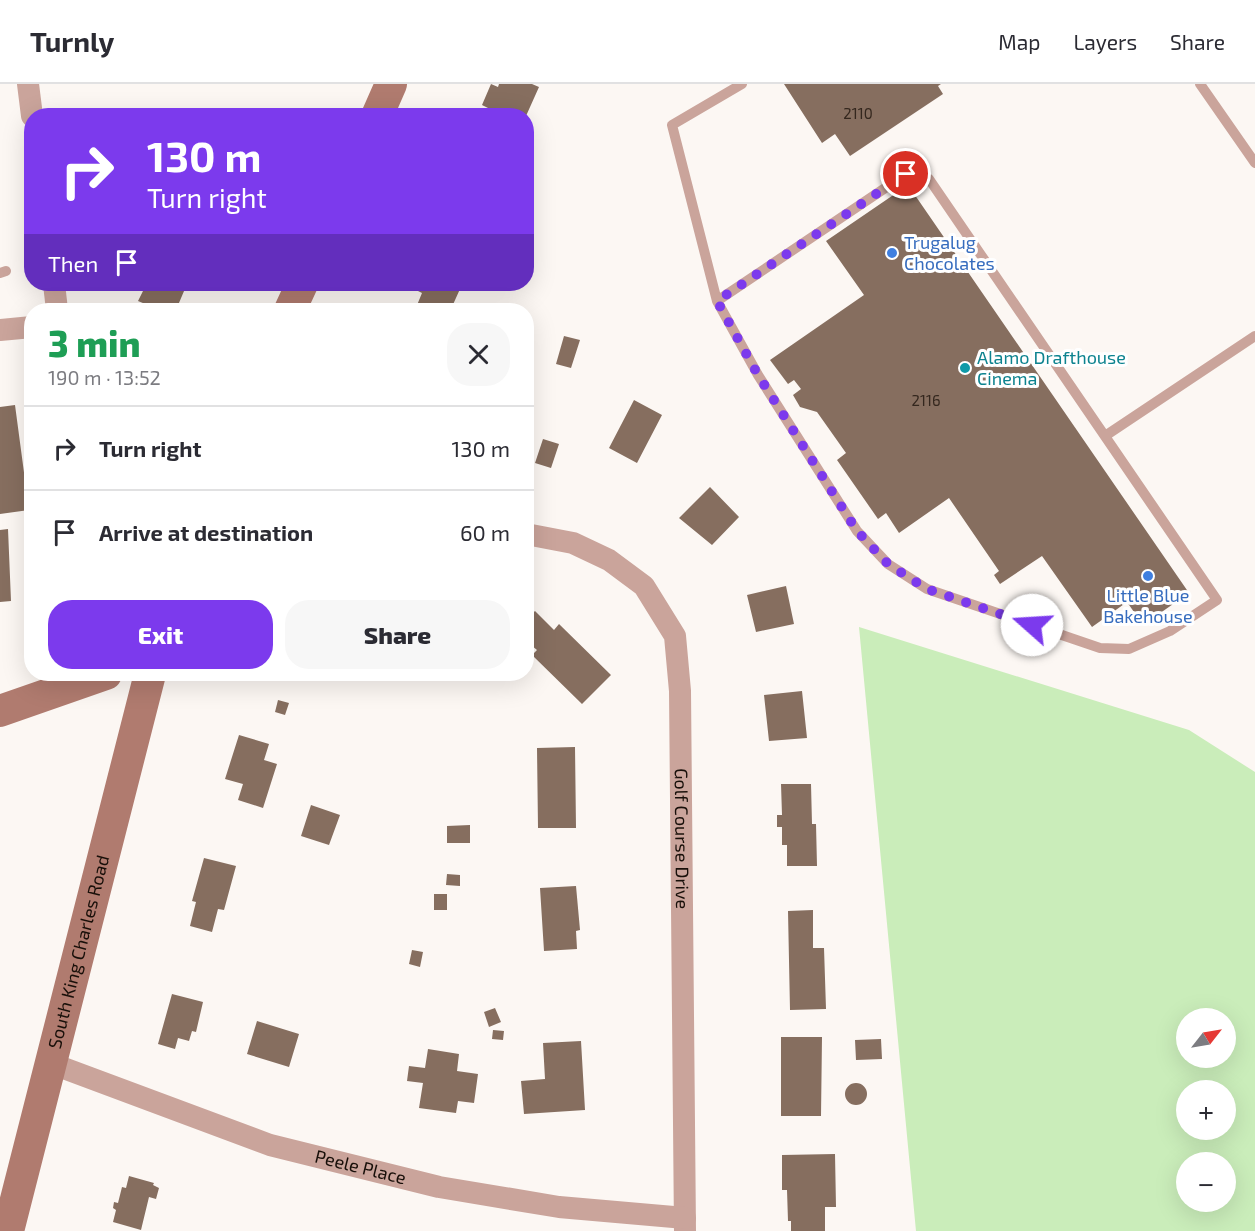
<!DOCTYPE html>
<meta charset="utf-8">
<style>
:root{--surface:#fff;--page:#f7f7f7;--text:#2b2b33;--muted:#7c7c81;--line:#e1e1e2;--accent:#7c3aed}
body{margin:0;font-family:"Exo 2",sans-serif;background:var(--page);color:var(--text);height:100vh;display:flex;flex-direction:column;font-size:22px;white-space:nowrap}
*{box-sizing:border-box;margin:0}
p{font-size:20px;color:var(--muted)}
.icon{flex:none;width:33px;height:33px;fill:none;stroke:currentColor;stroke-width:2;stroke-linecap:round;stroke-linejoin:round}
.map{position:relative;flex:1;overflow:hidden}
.panel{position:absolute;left:24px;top:219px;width:510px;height:378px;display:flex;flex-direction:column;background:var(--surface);border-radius:24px;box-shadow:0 6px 24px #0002}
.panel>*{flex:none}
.top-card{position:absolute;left:24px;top:24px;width:510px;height:183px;border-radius:24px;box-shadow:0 6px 24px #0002;background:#7c3aed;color:#fff;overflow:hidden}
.needle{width:39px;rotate:59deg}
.buttons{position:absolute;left:1176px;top:924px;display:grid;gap:12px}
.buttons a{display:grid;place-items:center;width:60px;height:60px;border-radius:50%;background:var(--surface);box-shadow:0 6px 24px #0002;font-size:30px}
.pin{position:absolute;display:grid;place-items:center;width:51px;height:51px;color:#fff;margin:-26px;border:3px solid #fff;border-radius:50%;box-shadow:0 2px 6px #0007}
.me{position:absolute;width:66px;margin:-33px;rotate:289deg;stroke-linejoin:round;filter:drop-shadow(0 0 4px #0008)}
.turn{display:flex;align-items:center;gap:21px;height:126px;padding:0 24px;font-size:27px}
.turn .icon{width:78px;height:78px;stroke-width:2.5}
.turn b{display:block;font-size:42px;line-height:51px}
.then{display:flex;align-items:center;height:57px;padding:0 24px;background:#0003;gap:12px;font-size:22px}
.round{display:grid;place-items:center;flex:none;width:63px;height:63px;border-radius:24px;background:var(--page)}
.head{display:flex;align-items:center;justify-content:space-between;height:102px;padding:0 24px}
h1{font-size:36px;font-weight:800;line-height:45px;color:#1e9e55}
.cta{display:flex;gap:12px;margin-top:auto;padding:12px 24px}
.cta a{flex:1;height:69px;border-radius:24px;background:var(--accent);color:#fff;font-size:24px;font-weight:800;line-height:69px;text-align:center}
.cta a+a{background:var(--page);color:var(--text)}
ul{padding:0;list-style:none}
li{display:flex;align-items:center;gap:18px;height:84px;padding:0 24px;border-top:2px solid var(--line)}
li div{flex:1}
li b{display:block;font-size:22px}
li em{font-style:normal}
header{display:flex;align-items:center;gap:36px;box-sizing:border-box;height:84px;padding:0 30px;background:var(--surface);border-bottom:2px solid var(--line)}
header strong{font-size:28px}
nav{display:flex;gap:33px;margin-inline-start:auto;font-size:21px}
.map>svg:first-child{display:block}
.green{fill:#caedba;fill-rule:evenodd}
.building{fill:#866e5f}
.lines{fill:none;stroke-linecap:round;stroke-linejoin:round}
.lane{stroke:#caa49b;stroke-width:10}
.street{stroke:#caa49b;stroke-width:22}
.secondary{stroke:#b07b6f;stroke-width:32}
.route{stroke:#7c3aed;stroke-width:10;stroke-dasharray:0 18}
.shop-dot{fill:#3f7fe0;stroke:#fff;stroke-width:2}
.culture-dot{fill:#0f9aa8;stroke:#fff;stroke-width:2}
.labels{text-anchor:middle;stroke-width:6;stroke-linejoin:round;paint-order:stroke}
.number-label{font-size:15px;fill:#34271e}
.shop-label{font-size:18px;fill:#366cbe;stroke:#fff;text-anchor:start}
.culture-label{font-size:18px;fill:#0d838f;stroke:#fff;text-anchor:start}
.street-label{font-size:18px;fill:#180f09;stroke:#fff}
</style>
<header>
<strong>Turnly</strong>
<nav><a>Map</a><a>Layers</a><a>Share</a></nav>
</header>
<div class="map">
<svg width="1255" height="1147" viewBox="0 0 1255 1147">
<rect width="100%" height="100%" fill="#fcf7f3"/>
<path class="green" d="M859,543L1189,646L1255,688V1147H916ZM1186,934H1226V974H1186ZM1186,1006H1226V1046H1186ZM1186,1078H1226V1118H1186Z"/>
<path class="building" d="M491,0L498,3L499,0H532L539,3L526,32H485L488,24L482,21Z
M784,0H941L938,2L943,10L850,72L835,50L822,59Z
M908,101L1189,509L1143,541L1127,518L1092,543L1042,472L1000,500L994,491L999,487L949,414L899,449L886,429L878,435L837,376L846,369L817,328L800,323L793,311L801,305L794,296L788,300L770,276L864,211L826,157Z
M125,200H187L176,226H148L150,222L138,217L143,207Z
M416,200H448L460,205L451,225L446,223L445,226H415L422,209L414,205Z
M564,252L580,256L571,284L556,280Z
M634,316L662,331L637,379L609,364Z
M15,321L29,426L0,430V323Z
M543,355L559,360L551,384L535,379Z
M710,403L739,433L712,461L679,434Z
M8,445L11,517L0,518V446Z
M786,502L794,540L756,548L747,511Z
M535,527L554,546L559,540L611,591L582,620L532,571L537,566L526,557V535Z
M802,607L807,654L769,657L764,611Z
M278,616L289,619L285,631L275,628Z
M239,651L269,660L264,676L277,680L263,724L238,716L243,700L225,695Z
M575,663L576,744H538L537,664Z
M781,700H811L812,740H816L817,782H787V761H782V743H777V731H782Z
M311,721L340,731L329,761L301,752Z
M470,741V759H447V742Z
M204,774L236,782L224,826L218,825L212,848L190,842L196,818L192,817Z
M447,790L460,791V802L446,801Z
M576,802L580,846L576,847L577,865L544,867L540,804Z
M434,810H447V826H434Z
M813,826V864H824L826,925L790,926L788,827Z
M412,866L423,868L420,883L409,880Z
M172,910L203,918L196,948L192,947L189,957L178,954L175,965L158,960Z
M495,924L501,938L489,943L484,928Z
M257,937L299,950L289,983L247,970Z
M493,946L504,947L503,956L492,955Z
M781,953H822L821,1032H781Z
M881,955L882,975L856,976L855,956Z
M581,957L585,1026L524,1030L521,997L545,995L543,959Z
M428,965L459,970L457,987L478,990L474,1019L458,1017L456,1029L419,1024L423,999L407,997L409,982L425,984Z
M845 1010a11 11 0 1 1 22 0a11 11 0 1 1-22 0Z
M835,1070L836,1123H825V1147H791V1137H788L787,1106H782V1071Z
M129,1092L154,1099L153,1101L159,1104L156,1115L149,1113L141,1146L113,1138L116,1126L113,1124L114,1118L118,1119L122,1103L126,1104Z"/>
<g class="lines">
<path class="lane" d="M1200,0L1255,79
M906,90L929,95L1217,516L1170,547L1129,565L1100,564L927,505L888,480L857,447L758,291L717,217Z
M0,189L6,187
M717,217L672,41L742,0
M1105,352L1255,252"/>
<g class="street">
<path d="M28,0L32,32"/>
<path d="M54,200L57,226"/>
<path d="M0,246L32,243"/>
<path id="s1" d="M526,450L573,459L609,476L644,502L675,552L680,607L685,1147"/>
<path id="s2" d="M50,979L270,1061L439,1103L559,1123L685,1134"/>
</g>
<g class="secondary">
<path d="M377,32L391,0"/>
<path d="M290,226L302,200"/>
<path d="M0,627L106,590"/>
<path id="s3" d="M8,1147L150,590"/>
</g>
</g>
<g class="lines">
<path class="route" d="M906,90L717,217L758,291L857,447L888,480L927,505L1032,541"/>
</g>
<g class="shop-dot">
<circle cx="892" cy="169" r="6"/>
<circle cx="1148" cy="492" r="6"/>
</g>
<circle class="culture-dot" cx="965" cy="284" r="6"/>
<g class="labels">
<g class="number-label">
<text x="858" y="35">2110</text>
<text x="926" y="322">2116</text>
</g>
<g class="shop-label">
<text x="904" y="165">Trugalug<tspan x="904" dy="21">Chocolates</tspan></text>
<text x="1148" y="518" text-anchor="middle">Little Blue<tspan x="1148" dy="21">Bakehouse</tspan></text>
</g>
<g class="culture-label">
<text x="977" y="280">Alamo Drafthouse<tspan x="977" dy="21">Cinema</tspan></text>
</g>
<g class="street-label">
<text dy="6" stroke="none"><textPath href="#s1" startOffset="393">Golf Course Drive</textPath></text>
<text dy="6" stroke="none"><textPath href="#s3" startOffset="288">South King Charles Road</textPath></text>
<text dy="6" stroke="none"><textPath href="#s2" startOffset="328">Peele Place</textPath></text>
</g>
</g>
</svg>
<div class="buttons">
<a><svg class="needle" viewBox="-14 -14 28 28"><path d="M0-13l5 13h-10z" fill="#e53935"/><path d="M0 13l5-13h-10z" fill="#7c7c81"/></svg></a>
<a>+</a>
<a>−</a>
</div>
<div class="pin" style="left:906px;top:90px;background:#d93025"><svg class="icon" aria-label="arrive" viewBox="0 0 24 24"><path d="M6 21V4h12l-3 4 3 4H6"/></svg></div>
<svg class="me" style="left:1032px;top:541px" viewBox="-20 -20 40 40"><circle r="19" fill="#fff"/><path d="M0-13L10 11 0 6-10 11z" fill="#7c3aed"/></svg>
<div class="top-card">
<div class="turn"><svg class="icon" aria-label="right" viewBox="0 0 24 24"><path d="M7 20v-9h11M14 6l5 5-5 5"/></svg><div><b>130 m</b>Turn right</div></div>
<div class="then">Then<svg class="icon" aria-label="arrive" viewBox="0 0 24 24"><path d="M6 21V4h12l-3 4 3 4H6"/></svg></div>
</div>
<section class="panel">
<div class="head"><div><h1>3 min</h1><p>190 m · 13:52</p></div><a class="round"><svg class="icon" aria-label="close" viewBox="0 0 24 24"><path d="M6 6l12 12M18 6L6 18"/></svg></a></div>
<ul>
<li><svg class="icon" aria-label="right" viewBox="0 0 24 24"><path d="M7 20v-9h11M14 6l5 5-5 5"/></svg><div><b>Turn right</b></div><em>130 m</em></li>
<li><svg class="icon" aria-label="arrive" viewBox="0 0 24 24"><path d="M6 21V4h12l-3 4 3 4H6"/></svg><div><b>Arrive at destination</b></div><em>60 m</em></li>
</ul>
<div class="cta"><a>Exit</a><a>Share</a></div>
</section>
</div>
